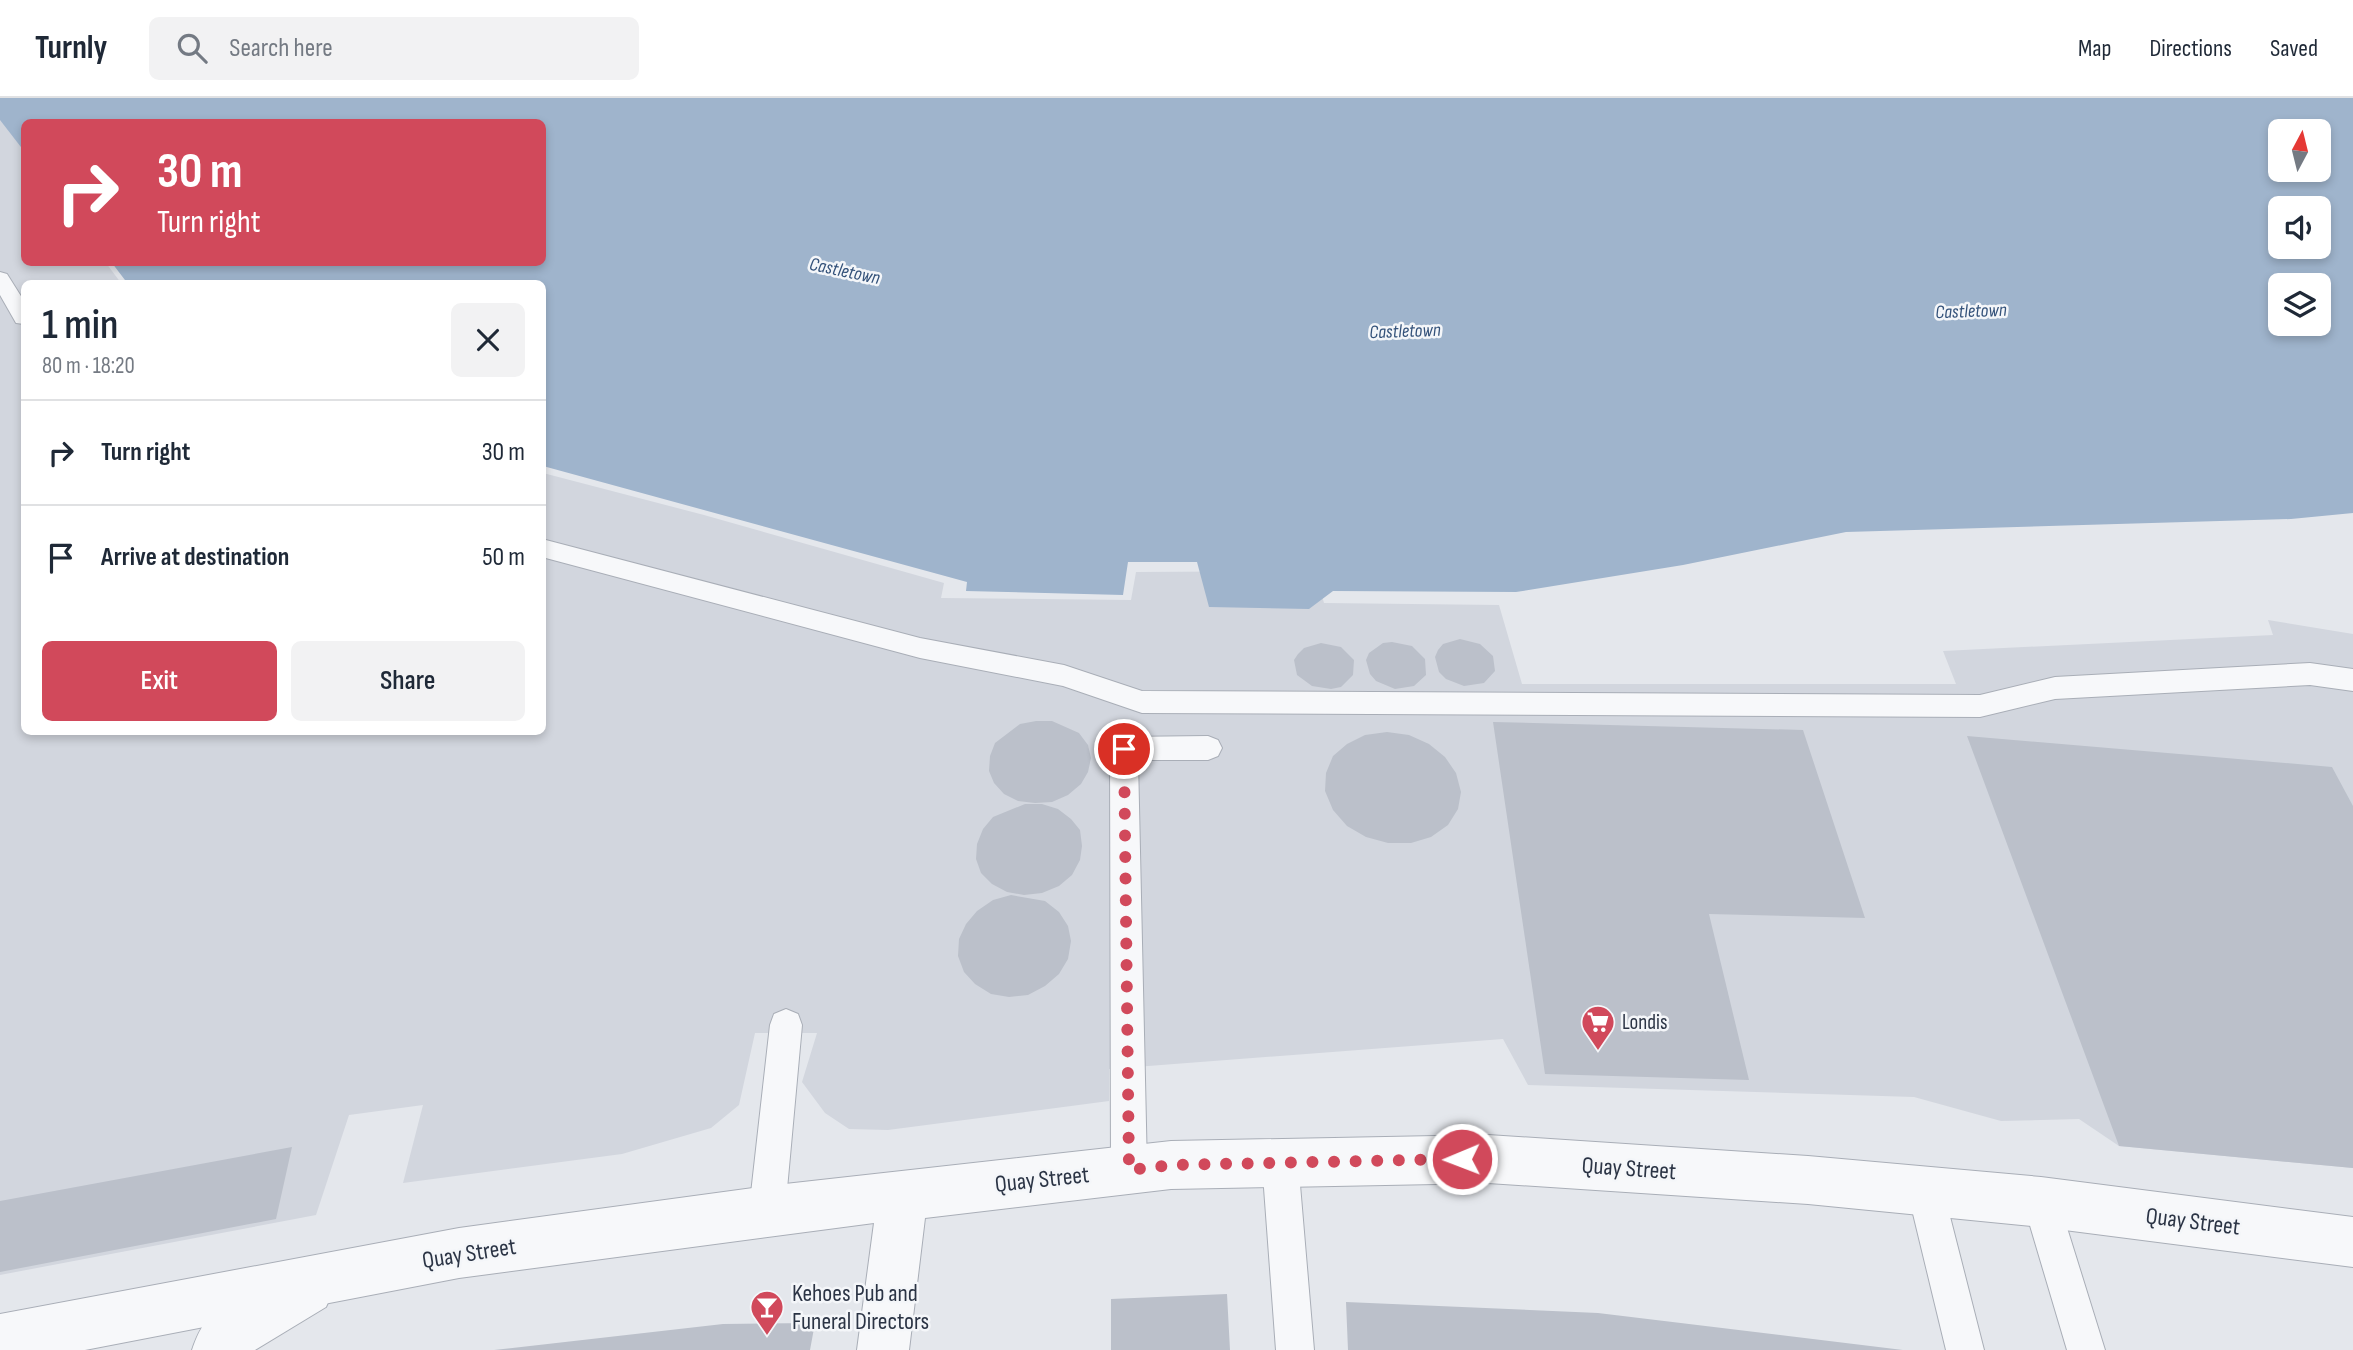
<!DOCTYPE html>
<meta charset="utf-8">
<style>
:root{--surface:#fff;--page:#f2f2f3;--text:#1f2937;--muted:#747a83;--line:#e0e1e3;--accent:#d1495b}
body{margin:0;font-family:"Sofia Sans Condensed",sans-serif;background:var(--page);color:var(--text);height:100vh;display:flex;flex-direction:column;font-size:26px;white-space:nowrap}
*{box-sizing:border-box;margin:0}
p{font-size:23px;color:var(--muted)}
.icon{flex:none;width:38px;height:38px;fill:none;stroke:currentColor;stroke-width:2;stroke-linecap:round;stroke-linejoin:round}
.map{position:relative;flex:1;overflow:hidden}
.sheet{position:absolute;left:21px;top:182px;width:525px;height:455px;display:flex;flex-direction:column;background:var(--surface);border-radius:10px;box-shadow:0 4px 10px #0003}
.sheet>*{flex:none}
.hud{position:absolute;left:21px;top:21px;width:525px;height:147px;border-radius:10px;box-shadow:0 4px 10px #0003;background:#d1495b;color:#fff;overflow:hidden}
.needle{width:46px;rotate:7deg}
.fabs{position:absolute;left:2268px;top:21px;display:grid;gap:14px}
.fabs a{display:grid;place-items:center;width:63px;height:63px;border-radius:10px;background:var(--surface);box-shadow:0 4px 10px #0003;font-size:35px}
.pin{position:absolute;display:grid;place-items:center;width:60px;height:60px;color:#fff;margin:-30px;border:4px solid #fff;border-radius:50%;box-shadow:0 2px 7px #0007}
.me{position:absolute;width:77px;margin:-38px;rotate:269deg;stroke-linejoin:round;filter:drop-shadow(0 0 5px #0008)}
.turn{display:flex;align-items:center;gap:24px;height:147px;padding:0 21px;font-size:32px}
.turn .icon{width:91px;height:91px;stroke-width:2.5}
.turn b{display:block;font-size:49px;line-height:60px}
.round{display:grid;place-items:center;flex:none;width:74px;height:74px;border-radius:10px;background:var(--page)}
.headline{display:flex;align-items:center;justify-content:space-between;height:119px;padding:0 21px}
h1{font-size:42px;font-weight:600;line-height:52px}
.button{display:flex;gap:14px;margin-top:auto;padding:14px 21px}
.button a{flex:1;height:80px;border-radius:10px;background:var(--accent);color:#fff;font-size:28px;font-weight:600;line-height:80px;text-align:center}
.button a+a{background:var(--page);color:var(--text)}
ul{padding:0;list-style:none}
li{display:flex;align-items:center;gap:21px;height:105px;padding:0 21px;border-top:2px solid var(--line)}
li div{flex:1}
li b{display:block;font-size:26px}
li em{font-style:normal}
header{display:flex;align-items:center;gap:42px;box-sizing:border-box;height:98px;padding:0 35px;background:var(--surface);border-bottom:2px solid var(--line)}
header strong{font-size:33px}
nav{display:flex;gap:38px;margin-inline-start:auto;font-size:24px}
.search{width:490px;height:63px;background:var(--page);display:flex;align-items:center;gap:18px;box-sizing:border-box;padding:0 24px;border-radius:10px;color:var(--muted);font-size:26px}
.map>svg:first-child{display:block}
.built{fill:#d2d6de}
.water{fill:#9fb4cc;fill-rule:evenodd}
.building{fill:#bbc0ca}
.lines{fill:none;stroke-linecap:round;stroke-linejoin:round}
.service-casing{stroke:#a9aeb7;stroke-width:2}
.minor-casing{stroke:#a9aeb7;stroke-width:2}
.tertiary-casing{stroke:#a9aeb7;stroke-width:2}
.service{fill:#f7f8fa;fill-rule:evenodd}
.minor{fill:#f7f8fa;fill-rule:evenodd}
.tertiary{fill:#f7f8fa;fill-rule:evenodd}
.route{stroke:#d1495b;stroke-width:12;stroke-dasharray:0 21.6}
.labels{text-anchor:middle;stroke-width:5;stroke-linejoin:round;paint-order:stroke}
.far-water-label{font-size:19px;font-style:italic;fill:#34527a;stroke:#f4f6f9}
.poi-label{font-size:21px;fill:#2b3445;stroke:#f4f6f9;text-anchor:start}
.near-street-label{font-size:24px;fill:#2b3445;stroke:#f4f6f9}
.near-poi-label{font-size:24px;fill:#2b3445;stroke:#f4f6f9;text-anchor:start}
</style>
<header>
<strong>Turnly</strong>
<div class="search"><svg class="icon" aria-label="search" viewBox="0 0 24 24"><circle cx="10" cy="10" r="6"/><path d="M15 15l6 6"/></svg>Search here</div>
<nav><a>Map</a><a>Directions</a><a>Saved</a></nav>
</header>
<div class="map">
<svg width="2353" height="1252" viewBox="0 0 2353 1252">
<rect width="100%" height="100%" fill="#e4e7ec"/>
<path class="built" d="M0,21L24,52V164L106,165L121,185L24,186V634H542L543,375L704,417L944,485L941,500L1131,502L1136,474L1315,473L1324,505L1499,507L1522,586H1956L1943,553L2273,537L2268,522L2353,536V1070L2119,1048L2079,1021L2001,1023L1914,999L1528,987L1503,941L1109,971V1003L888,1032L849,1031L825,1015L802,984L817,935H755L739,1007L711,1030L622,1056L403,1085L423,1007L349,1017L316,1117L0,1177Z"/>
<path class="water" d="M0,0H2353V415L2291,421L1846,434L1683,467L1516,494L1333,493L1309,511L1209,509L1197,464H1128L1123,497L966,493L967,484L543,368L542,186H128L112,165L542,164V24H24V53L0,22ZM2280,33H2319V72H2280ZM2280,110H2319V149H2280ZM2280,187H2319V226H2280Z"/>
<path class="building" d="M1460,541L1480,546L1493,558L1495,573L1484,585L1464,588L1446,581L1439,574L1435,559L1438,552L1443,546Z
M1392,544L1412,548L1425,561L1426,577L1414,588L1395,591L1376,583L1370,576L1366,562L1369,555L1383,545Z
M1321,545L1341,549L1354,562L1353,577L1341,589L1331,591L1312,588L1297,577L1294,562L1298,556L1304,550Z
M1036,623H1052L1079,635L1088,647L1091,660L1088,674L1081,686L1068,697L1052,704L1035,705L1018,703L1004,696L994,685L989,673L990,658L995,645L1020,626Z
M1493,624L1803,632L1865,820L1709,816L1749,982L1545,976Z
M1387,634L1409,637L1429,646L1445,659L1456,675L1461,694L1458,711L1448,727L1431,739L1411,745H1388L1366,739L1347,728L1333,712L1325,693L1326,675L1333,658L1347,646L1365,637Z
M1967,638L2332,669L2353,708V1070L2119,1048Z
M1025,706H1042L1058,711L1071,721L1080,732L1082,748L1080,762L1072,777L1059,788L1042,795L1024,797L1007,794L992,786L981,775L976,761L977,746L983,731L993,719Z
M1011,797L1045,803L1059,814L1068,828L1071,843L1068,861L1059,876L1045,888L1028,897L1009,899L991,896L975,886L964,874L958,858L959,841L966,826L977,813L993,802Z
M292,1049L276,1121L0,1174V1103Z
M1227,1196L1230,1252H1111V1201Z
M1346,1204L1598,1215L1903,1252H1348Z
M815,1225L810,1252H494L723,1226Z"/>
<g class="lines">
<defs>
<path id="service" d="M0,174L7,176L24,203V226L16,225L0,197Z
M542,441L920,540L1064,567L1142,593L1980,597L2055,579L2310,565L2353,571V593L2310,587L2055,601L1980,619L1142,615L1063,588L920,560L542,459Z
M1208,638L1218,642L1222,650L1218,658L1208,662H1138L1147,1072L1142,1085L1129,1090L1116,1085L1111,1072L1110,651L1114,643L1124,639Z
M786,911L798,916L802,927L785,1113L780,1126L767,1131L754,1126L749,1113L770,927L774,916Z
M1280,1045L1292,1051L1298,1063L1314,1252H1276L1262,1063L1268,1051Z
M1926,1077L1939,1082L1944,1095L1984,1252H1946L1908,1095L1913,1082Z
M2041,1086L2054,1091L2059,1104L2105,1252H2067L2023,1104L2028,1091Z"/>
<path id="minor" d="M308,1165L326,1173L334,1191L326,1209L255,1252H192C196,1240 201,1227 211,1219C232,1202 282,1176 308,1165Z"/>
<path id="tertiary" d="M1488,1037L1808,1058L2041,1079L2353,1119V1169L2041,1129L1808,1106L1488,1085L1171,1091L925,1120L909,1252H857L874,1125L459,1180L85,1252H0V1216L459,1130L767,1088L1171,1043Z"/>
</defs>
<use href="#service" class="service-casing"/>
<use href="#minor" class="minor-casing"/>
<use href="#tertiary" class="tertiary-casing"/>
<use href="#service" class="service"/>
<use href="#minor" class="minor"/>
<use href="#tertiary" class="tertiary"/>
</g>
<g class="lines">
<path class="route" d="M1124,651L1129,1072L1171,1067L1462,1061"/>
</g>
<defs>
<symbol id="supermarket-pin" viewBox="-11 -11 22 30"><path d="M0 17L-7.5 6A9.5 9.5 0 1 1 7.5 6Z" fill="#d1495b" stroke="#f4f6f9"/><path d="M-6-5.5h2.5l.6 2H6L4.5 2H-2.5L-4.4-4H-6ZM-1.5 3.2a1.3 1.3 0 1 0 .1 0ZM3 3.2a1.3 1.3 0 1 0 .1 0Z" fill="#fff"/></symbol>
<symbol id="bar-pin" viewBox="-11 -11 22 30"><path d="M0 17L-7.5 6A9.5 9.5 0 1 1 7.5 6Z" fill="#d1495b" stroke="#f4f6f9"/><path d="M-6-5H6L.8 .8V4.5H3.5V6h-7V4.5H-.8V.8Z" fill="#fff"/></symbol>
</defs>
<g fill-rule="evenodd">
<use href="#supermarket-pin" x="1579" y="905" width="38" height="52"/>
<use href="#bar-pin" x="748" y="1190" width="38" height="52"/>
</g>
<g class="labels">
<g class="far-water-label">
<text transform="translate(845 172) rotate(12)" y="7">Castletown</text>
<text transform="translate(1971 212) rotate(-2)" y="7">Castletown</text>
<text transform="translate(1405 232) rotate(-2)" y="7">Castletown</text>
</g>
<g class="poi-label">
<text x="1622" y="931">Londis</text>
</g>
<g class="near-street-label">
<text transform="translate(1629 1070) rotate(4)" y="8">Quay Street</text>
<text transform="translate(1042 1081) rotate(-6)" y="8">Quay Street</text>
<text transform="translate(2193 1123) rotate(7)" y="8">Quay Street</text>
<text transform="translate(469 1155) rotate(-9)" y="8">Quay Street</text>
</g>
<g class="near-poi-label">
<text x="792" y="1203">Kehoes Pub and<tspan x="792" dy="28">Funeral Directors</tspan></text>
</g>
</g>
</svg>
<div class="fabs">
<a><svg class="needle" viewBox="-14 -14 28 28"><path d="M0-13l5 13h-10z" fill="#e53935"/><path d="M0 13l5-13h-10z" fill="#747a83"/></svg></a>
<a><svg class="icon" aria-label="sound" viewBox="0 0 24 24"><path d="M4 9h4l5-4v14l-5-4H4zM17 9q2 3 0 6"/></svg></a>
<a><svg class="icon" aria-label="layers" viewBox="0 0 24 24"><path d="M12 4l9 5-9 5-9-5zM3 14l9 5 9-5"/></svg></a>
</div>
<div class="pin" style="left:1124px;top:651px;background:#d93025"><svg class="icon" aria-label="arrive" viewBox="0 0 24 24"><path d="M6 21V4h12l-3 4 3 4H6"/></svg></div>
<svg class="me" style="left:1462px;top:1061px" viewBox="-20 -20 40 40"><circle r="17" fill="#d1495b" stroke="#fff" stroke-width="3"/><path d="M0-11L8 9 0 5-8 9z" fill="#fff"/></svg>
<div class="hud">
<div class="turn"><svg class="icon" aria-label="right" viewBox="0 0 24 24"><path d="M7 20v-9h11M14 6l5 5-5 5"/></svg><div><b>30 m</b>Turn right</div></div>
</div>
<section class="sheet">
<div class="headline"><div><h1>1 min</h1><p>80 m · 18:20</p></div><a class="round"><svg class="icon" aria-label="close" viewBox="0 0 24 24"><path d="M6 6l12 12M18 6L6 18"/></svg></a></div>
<ul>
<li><svg class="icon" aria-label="right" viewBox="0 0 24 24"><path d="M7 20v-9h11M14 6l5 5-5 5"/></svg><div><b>Turn right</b></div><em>30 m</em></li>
<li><svg class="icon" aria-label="arrive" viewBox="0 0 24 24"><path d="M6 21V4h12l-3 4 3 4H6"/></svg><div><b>Arrive at destination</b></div><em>50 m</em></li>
</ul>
<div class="button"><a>Exit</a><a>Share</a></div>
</section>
</div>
